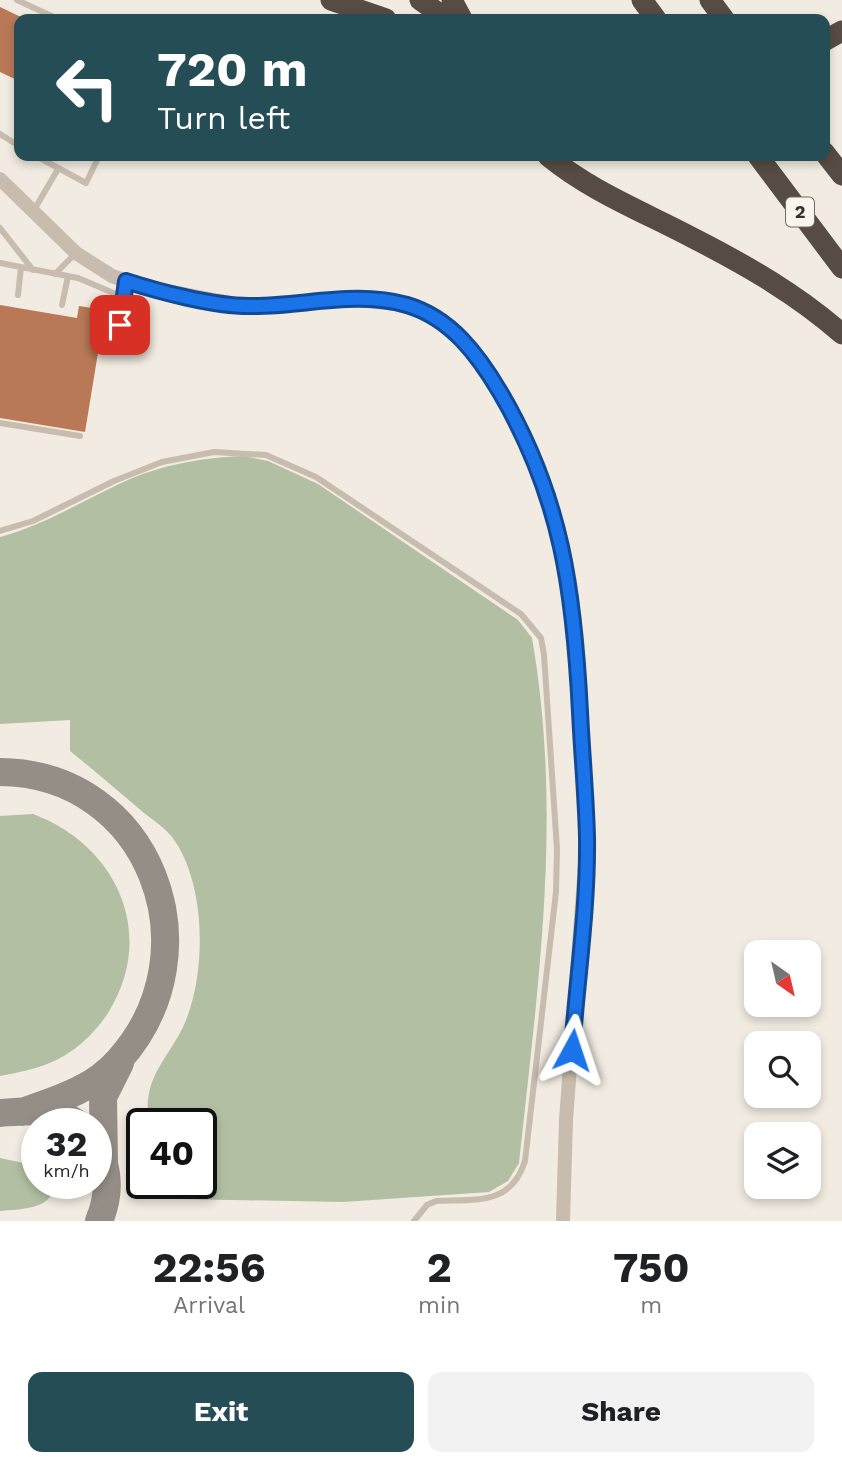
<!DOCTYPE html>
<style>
:root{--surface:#fff;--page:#f2f2f2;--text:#202124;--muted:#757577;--accent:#254d55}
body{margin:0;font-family:"Work Sans",sans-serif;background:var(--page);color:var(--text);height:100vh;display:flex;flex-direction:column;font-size:26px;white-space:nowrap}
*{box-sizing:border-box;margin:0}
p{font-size:23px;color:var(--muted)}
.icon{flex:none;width:38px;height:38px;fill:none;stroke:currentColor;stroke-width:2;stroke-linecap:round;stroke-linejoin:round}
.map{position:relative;height:1221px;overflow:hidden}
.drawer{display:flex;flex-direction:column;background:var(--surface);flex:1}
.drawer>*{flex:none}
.guide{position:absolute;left:14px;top:14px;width:816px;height:147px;border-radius:14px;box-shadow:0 4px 10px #0003;background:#254d55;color:#fff;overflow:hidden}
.needle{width:46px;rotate:146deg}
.controls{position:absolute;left:744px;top:940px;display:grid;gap:14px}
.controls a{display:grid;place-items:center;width:77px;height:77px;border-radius:14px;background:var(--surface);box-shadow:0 4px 10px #0003;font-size:35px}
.speed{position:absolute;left:21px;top:1108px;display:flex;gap:14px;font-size:35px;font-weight:700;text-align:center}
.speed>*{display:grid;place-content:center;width:91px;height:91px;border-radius:50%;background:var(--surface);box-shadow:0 4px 10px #0003;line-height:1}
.speed small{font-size:18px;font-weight:400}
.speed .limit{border:4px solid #111;border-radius:10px;background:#fff;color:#111}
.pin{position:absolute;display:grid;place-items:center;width:60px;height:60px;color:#fff;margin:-30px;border-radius:14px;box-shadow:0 4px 10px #0006}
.me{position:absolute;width:77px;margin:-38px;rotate:5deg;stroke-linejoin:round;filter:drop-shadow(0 0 5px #0008)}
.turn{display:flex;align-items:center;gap:24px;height:147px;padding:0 28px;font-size:32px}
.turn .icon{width:91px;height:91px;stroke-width:2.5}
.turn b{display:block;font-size:49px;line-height:60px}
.eta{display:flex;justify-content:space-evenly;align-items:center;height:119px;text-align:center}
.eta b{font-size:42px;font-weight:700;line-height:49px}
.button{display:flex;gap:14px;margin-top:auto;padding:14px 28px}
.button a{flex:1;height:80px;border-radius:14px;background:var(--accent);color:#fff;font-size:28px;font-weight:700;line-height:80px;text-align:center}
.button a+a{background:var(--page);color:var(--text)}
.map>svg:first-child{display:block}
.green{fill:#b2bfa2}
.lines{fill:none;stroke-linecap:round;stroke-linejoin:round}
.taxiway{stroke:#948e86;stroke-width:28}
.building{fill:#b97957}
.service{stroke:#c8bcae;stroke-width:6}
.tertiary{stroke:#c8bcae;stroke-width:14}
.motorway{stroke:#574c43;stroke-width:21}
.route-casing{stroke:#114b97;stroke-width:18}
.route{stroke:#1a73e8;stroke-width:12}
.labels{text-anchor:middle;stroke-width:7;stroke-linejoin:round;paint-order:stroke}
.shield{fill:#f9f5ed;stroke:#716b65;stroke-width:2}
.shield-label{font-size:18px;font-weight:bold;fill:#37302b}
</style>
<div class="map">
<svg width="842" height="1221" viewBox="0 0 842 1221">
<rect width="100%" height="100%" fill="#f1ebe1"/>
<path class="green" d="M243,456L268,461L318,484L518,620L532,638C563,817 538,984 519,1163L508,1181L489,1192L343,1202L179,1199L162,1183H201V1124L149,1123C142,1079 165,1063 183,1027C207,976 207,883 172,837C165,828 153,820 144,813C119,792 95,771 70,751V720L0,724V537C41,526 75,505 113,487C154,466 197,458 243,456Z
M33,814C116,845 158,933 108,1013C95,1033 74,1053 52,1062C36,1069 17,1073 0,1076V816Z
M0,1158L37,1166V1183H53C56,1210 19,1209 0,1211Z"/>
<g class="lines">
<path class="taxiway" d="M0,772C150,773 217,951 119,1060C94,1089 57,1100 22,1112
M0,1113C28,1111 54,1107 78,1124
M96,1144C110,1170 110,1195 99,1221
M104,1161L103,1097L120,1063"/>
</g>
<path class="building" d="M0,7L25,19H19V81L0,72Z
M0,305L77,318L79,306L105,310L85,432L0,418Z"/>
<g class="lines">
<path class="service" d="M17,0L58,19
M0,134L19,146
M36,156L86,183L99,156
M34,210L58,169
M0,228L33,270
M0,263L78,278L123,297L116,352
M55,274L76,253
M18,295L21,267
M62,305L68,276
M0,423L80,436
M0,531L33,521L114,481L162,462L214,452L266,455L316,477L521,614L541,638L544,655L557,849L556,892L525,1161C511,1206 475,1199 436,1201L427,1205L414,1221"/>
<path class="tertiary" d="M0,179L76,253L112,276L142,286L246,306L345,299L407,305L435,318L460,337L483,364L506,403L525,441L559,531L567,567L579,689L587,838L566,1120L563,1221"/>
<path class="motorway" d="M331,0L386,19
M420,0L447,19
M452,0L462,19
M642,0L656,19
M710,0L724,19
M824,41L842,31
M824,152L842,175
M548,156C592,192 644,212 693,238C746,265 798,295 842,334
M758,156L842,268"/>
</g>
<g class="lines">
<defs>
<path id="route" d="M120,325L126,281C160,292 213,306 249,306C301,307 355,290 407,305C451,318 478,355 500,392C562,498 574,592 580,712C582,754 586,796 587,837C588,908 577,979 572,1050"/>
</defs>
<use href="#route" class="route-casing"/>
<use href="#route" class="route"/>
</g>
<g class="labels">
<rect class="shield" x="786" y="197.5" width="28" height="29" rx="5"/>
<g class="shield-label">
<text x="800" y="218">2</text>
</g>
</g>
</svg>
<div class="controls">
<a><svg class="needle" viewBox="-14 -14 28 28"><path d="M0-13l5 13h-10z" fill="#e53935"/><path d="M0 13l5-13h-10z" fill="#757577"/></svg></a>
<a><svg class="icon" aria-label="search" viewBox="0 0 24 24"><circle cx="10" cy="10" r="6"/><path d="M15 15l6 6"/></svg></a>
<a><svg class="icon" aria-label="layers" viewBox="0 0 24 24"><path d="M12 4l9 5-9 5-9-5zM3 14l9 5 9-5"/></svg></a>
</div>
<div class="speed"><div>32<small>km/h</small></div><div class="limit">40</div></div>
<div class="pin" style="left:120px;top:325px;background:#d93025"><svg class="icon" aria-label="arrive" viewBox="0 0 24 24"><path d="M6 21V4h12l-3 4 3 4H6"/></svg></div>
<svg class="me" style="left:572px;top:1050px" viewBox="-20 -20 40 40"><path d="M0-17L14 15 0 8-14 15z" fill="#1a73e8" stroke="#fff" stroke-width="4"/></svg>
<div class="guide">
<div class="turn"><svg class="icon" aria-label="left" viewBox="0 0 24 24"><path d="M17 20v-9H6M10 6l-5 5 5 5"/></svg><div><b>720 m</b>Turn left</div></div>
</div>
</div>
<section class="drawer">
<div class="eta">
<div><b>22:56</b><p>Arrival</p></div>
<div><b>2</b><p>min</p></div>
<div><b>750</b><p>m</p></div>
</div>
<div class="button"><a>Exit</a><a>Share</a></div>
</section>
